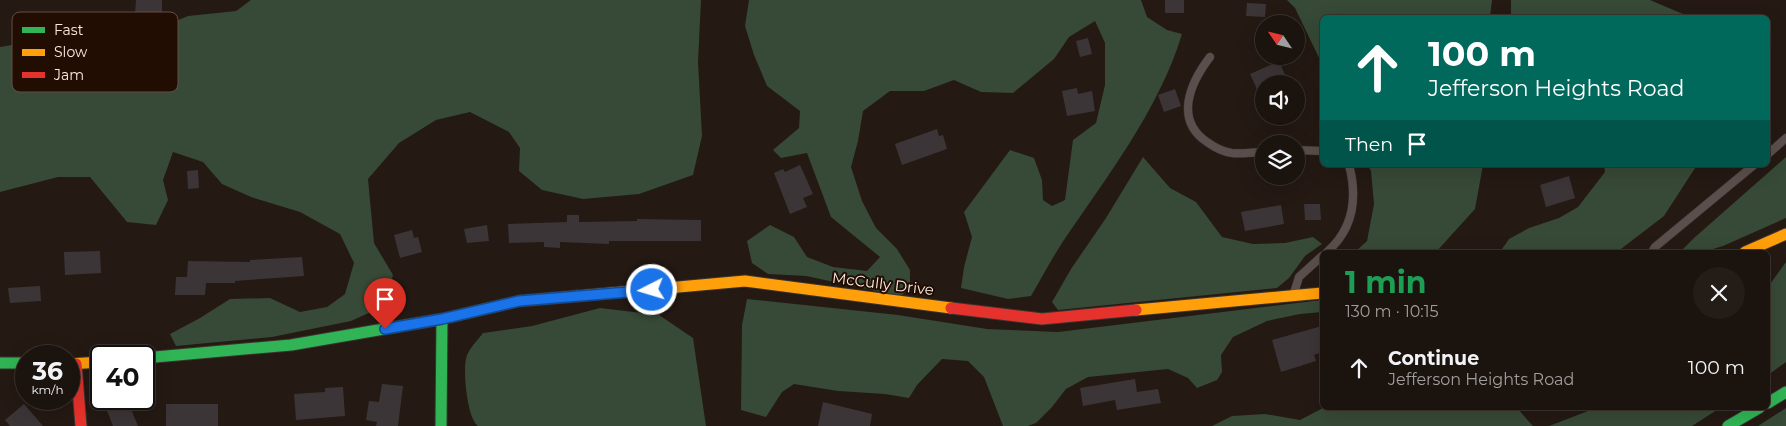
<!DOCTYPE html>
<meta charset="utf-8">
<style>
:root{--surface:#1b130e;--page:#241c17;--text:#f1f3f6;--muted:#a09e9e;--line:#39322e}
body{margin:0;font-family:Montserrat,sans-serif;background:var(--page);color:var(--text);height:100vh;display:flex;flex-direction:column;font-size:19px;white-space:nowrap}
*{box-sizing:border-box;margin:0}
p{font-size:16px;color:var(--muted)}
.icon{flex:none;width:28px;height:28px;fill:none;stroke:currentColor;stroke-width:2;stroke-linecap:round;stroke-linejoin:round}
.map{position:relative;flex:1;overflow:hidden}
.details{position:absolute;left:1320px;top:250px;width:450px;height:160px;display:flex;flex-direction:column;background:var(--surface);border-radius:8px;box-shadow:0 5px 20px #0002,0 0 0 1px var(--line)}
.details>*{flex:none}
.banner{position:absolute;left:1320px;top:15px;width:450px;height:152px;border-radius:8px;box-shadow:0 5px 20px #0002,0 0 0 1px var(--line);background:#00695c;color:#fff;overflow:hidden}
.needle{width:32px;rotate:305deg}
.tools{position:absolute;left:1255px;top:15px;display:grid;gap:10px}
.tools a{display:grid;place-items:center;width:50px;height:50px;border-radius:50%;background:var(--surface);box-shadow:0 5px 20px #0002,0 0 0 1px var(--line);font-size:25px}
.speed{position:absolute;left:15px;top:345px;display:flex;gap:10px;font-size:25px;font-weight:700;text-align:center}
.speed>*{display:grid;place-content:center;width:65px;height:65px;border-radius:50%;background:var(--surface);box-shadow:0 5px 20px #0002,0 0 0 1px var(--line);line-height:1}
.speed small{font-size:12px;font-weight:400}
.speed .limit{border:2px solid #111;border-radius:8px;background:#fff;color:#111}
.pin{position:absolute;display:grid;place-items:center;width:42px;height:42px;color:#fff;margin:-51px -21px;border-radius:50% 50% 50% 0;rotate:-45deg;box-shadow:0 0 5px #0007}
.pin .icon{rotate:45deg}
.me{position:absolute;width:55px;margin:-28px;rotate:265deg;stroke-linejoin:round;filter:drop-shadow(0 0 4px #0008)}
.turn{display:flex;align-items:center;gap:18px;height:105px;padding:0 25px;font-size:22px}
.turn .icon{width:65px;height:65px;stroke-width:2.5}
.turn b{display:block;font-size:35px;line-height:42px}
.then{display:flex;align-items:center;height:48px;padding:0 25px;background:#0003;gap:10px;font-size:19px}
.round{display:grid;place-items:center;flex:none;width:52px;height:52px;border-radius:26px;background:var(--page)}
.summary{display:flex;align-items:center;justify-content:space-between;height:85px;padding:0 25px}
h1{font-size:30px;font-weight:700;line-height:38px;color:#1e9e55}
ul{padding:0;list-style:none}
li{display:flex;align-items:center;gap:15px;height:65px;padding:0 25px}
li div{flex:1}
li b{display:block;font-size:19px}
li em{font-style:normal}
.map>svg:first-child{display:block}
.forest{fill:#374937}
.building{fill:#3c3538}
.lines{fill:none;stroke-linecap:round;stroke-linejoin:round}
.lane-casing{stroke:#3c332e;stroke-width:9}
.fast-casing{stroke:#3c332e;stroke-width:13}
.slow-casing{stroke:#3c332e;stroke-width:13}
.jam-casing{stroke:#3c332e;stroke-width:13}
.lane{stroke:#5a4f4c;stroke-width:8}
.fast{stroke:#30b455;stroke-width:11}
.slow{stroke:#ff9f0a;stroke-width:11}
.jam{stroke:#e5322d;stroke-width:11}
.route-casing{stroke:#114b97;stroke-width:12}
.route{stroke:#1a73e8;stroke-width:9}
.labels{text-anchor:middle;stroke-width:4;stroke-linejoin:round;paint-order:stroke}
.street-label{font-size:15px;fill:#faeae2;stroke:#220d03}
.key{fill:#220d03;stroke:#634f46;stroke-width:1}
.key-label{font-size:14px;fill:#faeae2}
</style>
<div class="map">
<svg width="1786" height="426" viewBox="0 0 1786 426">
<rect width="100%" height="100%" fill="#241913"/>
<path class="forest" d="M251,0H701L698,62L702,136L693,175L639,194L583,199L542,190L519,171L520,148L509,132L470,112L436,120L399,143L368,179L374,243L393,275L384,306L351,321L272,337L176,346L170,334L200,318L230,299L270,298L300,312L327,307L345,294L354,263L340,234L300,212L251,197L222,184L203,162L173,152L163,180L168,200L156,225L127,222L90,177H58L0,192V47L47,39L145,34L188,16L236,11Z
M749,0H1141L1147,17L1167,30L1182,34C1159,110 1106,178 1062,243C1051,260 1041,279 1031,296L1008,299L961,288L964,267L972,237L964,212L1010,150L1034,158L1042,180L1043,200L1052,206L1065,200L1073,140L1096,123L1105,85V43L1095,21L1069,37L1054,59L1013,93L981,92L954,80L924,91H890L863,111L858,141L851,167L862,201L876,228L897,249L910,270V289L900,296L806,276L768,274L752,263L747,241L770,225L794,237L807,257L833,267L867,271L880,257L831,217L807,153L781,158L773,150L799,128L800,111L767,86L754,55L745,26Z
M1287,0H1492L1490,17L1322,18V64L1295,8Z
M1511,0H1650L1690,17H1511Z
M1143,157L1170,188L1196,202L1222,237L1253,244L1285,243L1313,237L1322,244L1305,256L1289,278L1277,288L1058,310L1052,302L1071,269L1106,218Z
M1786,157V218L1723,246L1703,252H1680L1694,238Z
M1368,165H1483L1475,209L1436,252H1355L1367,241L1374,204L1371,171Z
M1604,165H1697L1664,216L1621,249L1610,252H1500L1509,239L1529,228L1559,218L1578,207L1605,172Z
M1786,262V362L1768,375V287Z
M747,299L898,315L987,329L1058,332L1322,300V312L1300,314L1267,321L1233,337L1221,355L1222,372L1217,380L1197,388L1188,378L1168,369L1088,377L1066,389L1052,407L1036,423L1028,426H1003L984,377L968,361L942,359L917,385L909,398L885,394L838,391L794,384L782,392L766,417L741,410L742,325Z
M600,308L659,315L693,338L706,426H478C467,418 463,372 466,359C467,350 478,340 483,333L532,326Z
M1323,408H1517L1533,426H1212L1232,416L1265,414L1300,420Z
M1596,408H1720L1692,426H1549Z
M1786,408V426H1758Z"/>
<path class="building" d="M136,0H162V14L135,13Z
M1165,0H1184V13H1165Z
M1247,3L1266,4L1265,17L1246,16Z
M1088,38L1092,54L1080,57L1076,41Z
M1279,61L1289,84H1264V104L1250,74Z
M1077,88L1078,94L1092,91L1095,111L1067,116L1062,91Z
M1175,89L1181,106L1164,112L1158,95Z
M937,129L939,136L943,135L947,149L902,165L895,144Z
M800,165L813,194L803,198L807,207L790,214L774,173L783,169L785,172Z
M198,170L199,188L188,189L187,171Z
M1569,176L1575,198L1546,207L1540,185Z
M1304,204H1320L1321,220H1305Z
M1281,205L1284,224L1245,231L1241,212Z
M567,215H579V222L637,221V219L701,220V241H609V244L560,242V248L544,247V242L509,243L508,224L567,222Z
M487,225L489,241L467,243L464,229Z
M412,230L414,238L418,237L422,252L400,258L394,235Z
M100,251L101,273L65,275L64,252Z
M302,257L304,276L235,281V283H206L205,295H175L176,277H187L188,261L250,262V260Z
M40,286L41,301L10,303L8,288Z
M1322,326V352L1314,355L1316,361L1281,372L1272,340Z
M1135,379L1137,392L1158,389L1161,403L1117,410L1115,400L1083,406L1080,388Z
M382,384L403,386L398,426H376L377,422L366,420L369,401L379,402Z
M343,387L345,416L296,420L294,394L325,392V388Z
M128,402L138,426H113L107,411Z
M823,402L872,414L870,426H818Z
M24,404L43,426H10L5,420Z
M166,404H218V426H166Z"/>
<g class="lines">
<defs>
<path id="lane" d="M1210,57C1190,83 1174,120 1207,142C1214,147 1224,152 1232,153C1243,154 1253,152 1264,152
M1296,150L1322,151
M1768,154L1786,138
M1327,252C1353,229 1358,199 1349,165
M1652,252L1655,247L1754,165
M1294,293L1299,277L1322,256"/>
<path id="fast" d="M144,358L291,345L442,319L519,301L578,296
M0,363H26
M1768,403L1786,392
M441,426L442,319
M1728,426L1759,408"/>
<path id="slow" d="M1745,252L1786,234
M578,296L745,281L951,308
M1136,310L1322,293
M69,364L101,362"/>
<path id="jam" d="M951,308L1042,319L1136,310
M76,364L81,426"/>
</defs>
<use href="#lane" class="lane-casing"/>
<use href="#fast" class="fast-casing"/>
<use href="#slow" class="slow-casing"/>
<use href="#jam" class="jam-casing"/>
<use href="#lane" class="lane"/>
<use href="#fast" class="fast"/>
<use href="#slow" class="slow"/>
<use href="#jam" class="jam"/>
</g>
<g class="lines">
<defs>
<path id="route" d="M385,329L442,319L519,301L652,290"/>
</defs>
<use href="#route" class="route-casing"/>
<use href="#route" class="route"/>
</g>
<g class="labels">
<g class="street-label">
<text transform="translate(883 284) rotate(7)" y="5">McCully Drive</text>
</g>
</g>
<rect x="12" y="12" width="166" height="80" rx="8" class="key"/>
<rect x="22" y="27" width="23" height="6" fill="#30b455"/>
<rect x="22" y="49" width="23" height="7" fill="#ff9f0a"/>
<rect x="22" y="72" width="23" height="6" fill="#e5322d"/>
<g class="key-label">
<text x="54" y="35">Fast</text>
<text x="54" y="57">Slow</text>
<text x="54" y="80">Jam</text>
</g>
</svg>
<div class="tools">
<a><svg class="needle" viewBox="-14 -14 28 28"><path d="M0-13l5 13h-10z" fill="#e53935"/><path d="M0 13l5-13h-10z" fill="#a09e9e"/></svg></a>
<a><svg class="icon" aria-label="sound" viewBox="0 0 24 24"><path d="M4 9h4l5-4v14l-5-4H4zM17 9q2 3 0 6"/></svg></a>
<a><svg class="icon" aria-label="layers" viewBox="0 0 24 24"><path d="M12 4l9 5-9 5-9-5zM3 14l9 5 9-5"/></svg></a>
</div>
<div class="speed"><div>36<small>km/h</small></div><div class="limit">40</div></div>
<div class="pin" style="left:385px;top:329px;background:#d93025"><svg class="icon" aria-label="arrive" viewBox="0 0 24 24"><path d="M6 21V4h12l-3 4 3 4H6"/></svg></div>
<svg class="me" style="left:652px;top:290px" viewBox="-20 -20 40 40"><circle r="17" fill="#1a73e8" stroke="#fff" stroke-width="3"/><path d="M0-11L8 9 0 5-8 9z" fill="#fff"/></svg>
<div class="banner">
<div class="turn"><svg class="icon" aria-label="ahead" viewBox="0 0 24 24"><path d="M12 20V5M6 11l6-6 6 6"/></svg><div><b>100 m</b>Jefferson Heights Road</div></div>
<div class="then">Then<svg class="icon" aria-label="arrive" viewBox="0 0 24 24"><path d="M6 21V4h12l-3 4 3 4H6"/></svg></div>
</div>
<section class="details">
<div class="summary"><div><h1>1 min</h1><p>130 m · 10:15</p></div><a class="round"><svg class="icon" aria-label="close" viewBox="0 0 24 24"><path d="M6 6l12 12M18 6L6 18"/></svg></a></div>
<ul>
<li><svg class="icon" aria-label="ahead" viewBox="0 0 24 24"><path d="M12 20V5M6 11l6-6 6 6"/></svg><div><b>Continue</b><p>Jefferson Heights Road</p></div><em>100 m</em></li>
</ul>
</section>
</div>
